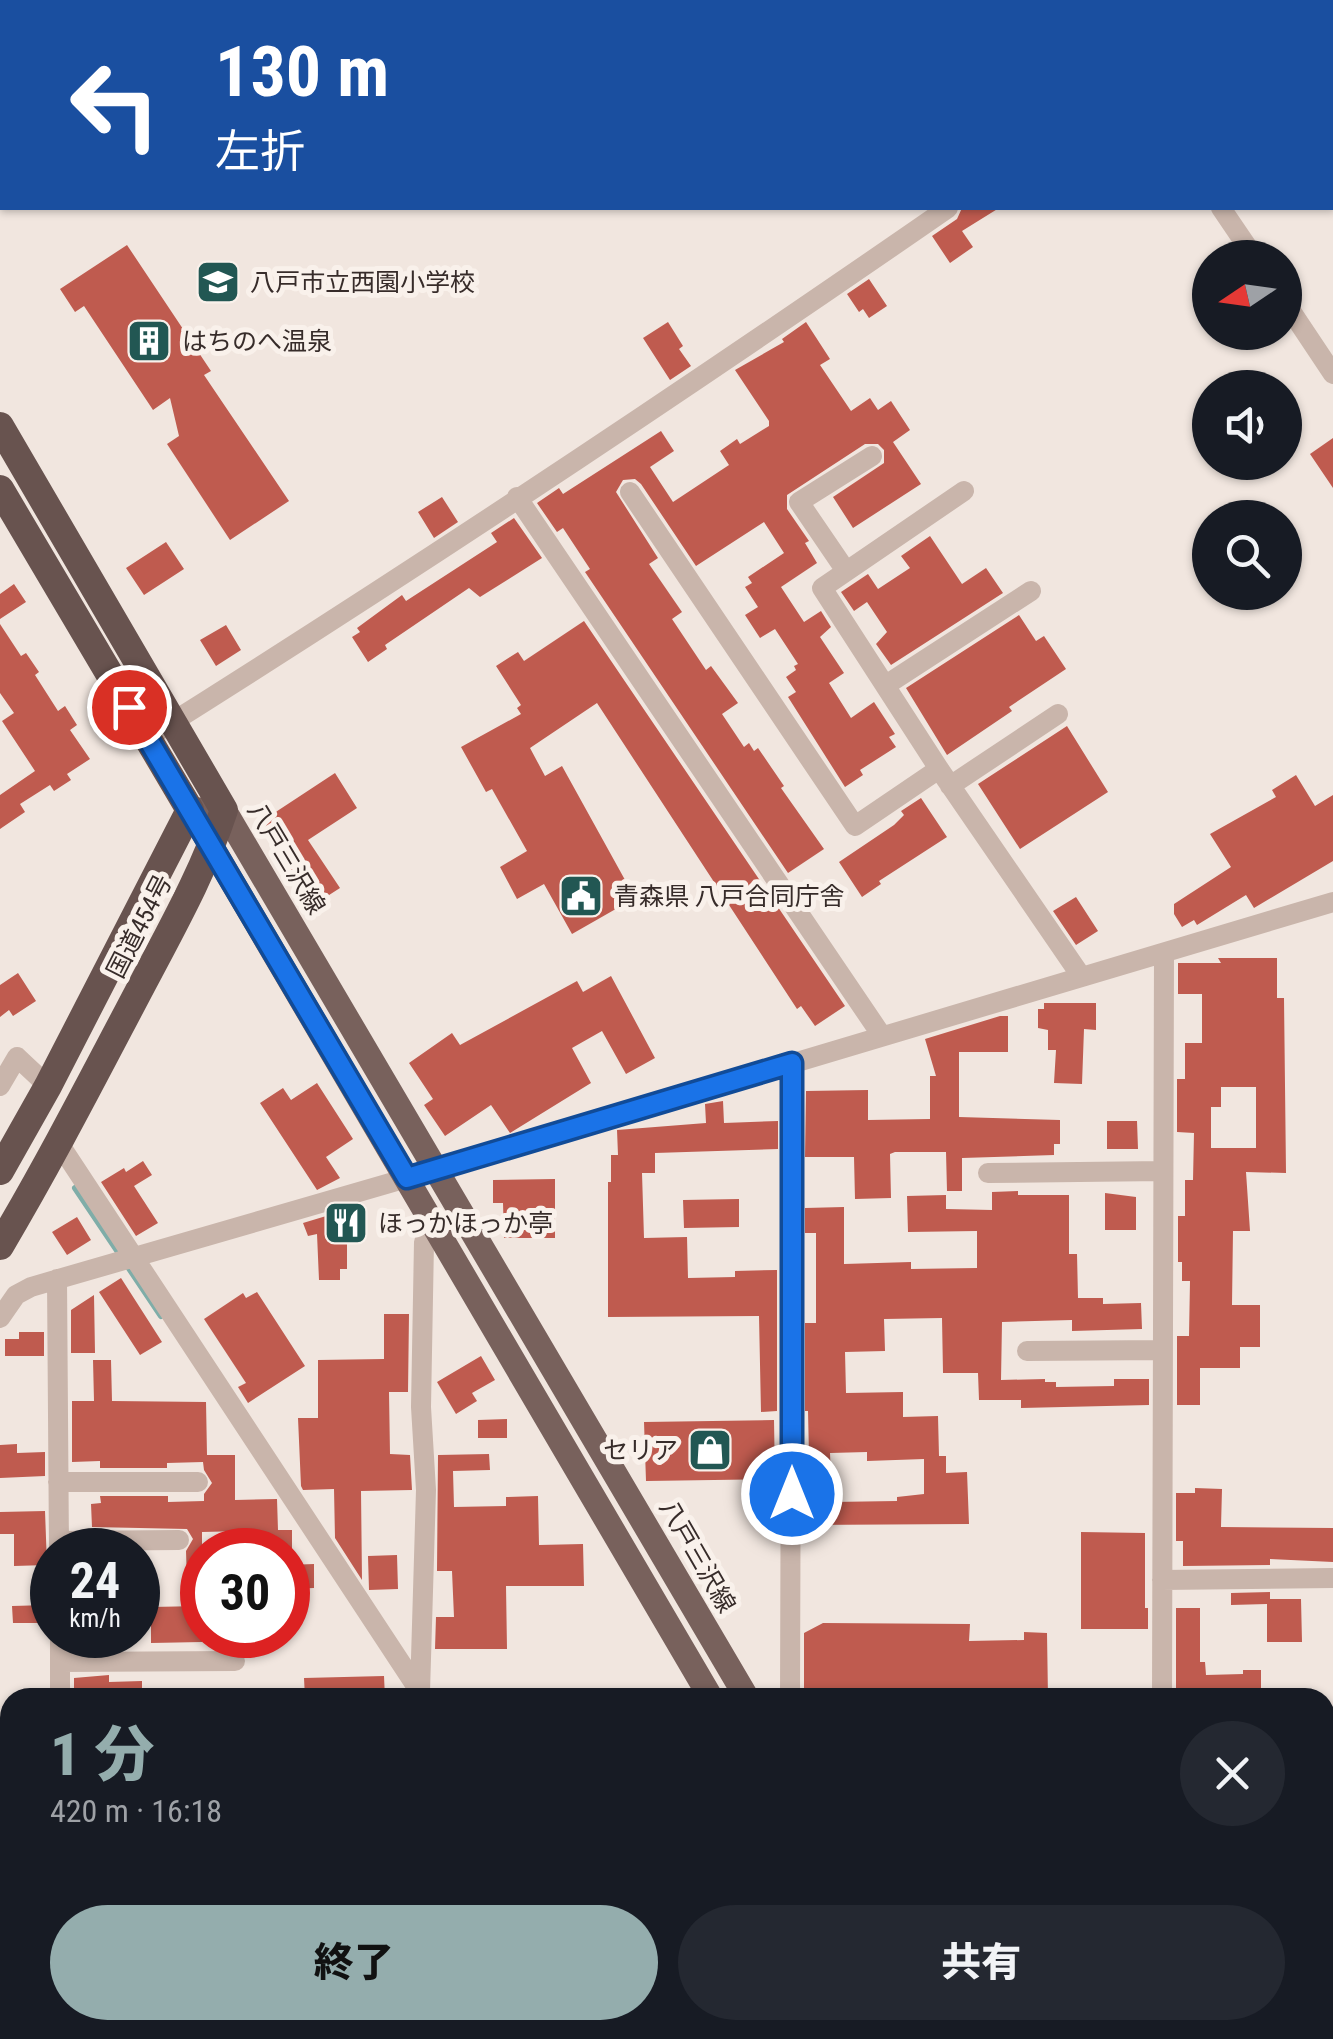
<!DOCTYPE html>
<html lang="ja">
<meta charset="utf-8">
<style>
:root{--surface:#171b24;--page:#242831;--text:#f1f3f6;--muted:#9ea1a6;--accent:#94adad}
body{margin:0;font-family:"Roboto Condensed","Noto Sans JP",sans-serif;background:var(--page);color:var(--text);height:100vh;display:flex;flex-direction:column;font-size:38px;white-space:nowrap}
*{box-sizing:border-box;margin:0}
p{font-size:32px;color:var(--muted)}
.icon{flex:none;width:55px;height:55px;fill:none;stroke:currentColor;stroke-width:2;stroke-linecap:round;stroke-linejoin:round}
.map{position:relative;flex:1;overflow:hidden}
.details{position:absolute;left:0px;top:1688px;width:1335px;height:352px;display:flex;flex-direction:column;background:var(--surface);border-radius:30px 30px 0 0;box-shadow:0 2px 8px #0004}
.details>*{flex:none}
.hud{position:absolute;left:0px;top:0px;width:1335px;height:210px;box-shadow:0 2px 8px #0004;background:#1a4fa0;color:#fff;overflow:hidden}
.needle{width:65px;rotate:257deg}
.fabs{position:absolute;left:1192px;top:240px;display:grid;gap:20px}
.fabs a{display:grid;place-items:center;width:110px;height:110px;border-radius:50%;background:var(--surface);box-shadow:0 2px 8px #0004;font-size:50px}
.speed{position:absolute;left:30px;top:1528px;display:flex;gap:20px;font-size:50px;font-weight:700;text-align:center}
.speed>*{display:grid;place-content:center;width:130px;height:130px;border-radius:50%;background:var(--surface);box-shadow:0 2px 8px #0004;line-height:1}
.speed small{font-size:25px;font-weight:400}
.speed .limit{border:15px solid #d22;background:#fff;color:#111}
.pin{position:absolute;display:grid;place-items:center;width:85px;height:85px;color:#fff;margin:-42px;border:5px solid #fff;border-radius:50%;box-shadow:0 2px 10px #0007}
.me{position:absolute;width:110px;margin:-55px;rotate:0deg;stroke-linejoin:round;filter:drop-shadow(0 0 8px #0008)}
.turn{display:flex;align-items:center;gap:35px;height:210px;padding:0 50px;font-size:45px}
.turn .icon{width:130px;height:130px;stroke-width:2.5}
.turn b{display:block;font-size:70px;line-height:85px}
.round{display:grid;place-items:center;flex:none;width:105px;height:105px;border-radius:52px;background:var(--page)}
.head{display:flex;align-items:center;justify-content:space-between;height:170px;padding:0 50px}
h1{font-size:60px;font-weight:800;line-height:75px;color:var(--accent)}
.primary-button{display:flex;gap:20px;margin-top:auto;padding:20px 50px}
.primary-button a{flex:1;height:115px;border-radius:60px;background:var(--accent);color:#111;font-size:40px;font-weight:800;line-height:115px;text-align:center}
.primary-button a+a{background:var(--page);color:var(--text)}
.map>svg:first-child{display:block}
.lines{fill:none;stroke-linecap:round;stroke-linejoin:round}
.stream{stroke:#7fada8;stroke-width:6}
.building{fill:#bf5b4f;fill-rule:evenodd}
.minor{stroke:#c9b5ab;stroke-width:20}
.primary{stroke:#78615c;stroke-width:25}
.trunk{stroke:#68534f;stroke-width:28}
.route-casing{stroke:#114b97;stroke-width:25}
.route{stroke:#1a73e8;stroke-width:18}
.labels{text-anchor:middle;stroke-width:10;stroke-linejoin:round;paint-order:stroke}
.poi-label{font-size:25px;fill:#372c2a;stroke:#f9f1eb;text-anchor:start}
.street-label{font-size:25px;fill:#372c2a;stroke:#f9f1eb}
</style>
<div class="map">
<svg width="1333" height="2039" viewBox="0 0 1333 2039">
<rect width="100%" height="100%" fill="#f1e6df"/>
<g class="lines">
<path class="stream" d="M75,1188L161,1316"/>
</g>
<path class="building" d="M962,208H999L962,231L973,247L950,263L932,236L957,219Z
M127,245L211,371L204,375L289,501L230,540L167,444L179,436L170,398L153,410L84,306L75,312L60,289Z
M869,279L887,306L869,318L863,309L859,312L847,294Z
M668,322L683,346L679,349L691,366L670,380L643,338Z
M806,322L830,359L820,365L851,411L870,398L878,410L891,401L910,430L893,442L921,484L853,528L833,497L884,463V450L878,444H865L787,495V509L809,541L805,543L817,563L781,587L804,622L821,611L831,627L820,637L844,673L829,683L851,718L874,702L895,734L889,737L896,747L860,770L863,775L845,787L788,697L796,692L786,677L796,670L794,666L798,664L775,629L760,638L745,615L758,607L745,587L752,583L748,577L784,553L764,522L696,566L641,484L635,479L623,480L616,492L658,558L649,564L682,612L672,619L706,670L711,666L738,703L722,714L744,747L749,743L754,751L758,748L784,786L781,788L824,849L788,873L585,572L590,569L563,528L557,532L537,503L559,488L563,494L661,431L674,451L650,467L673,502L729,465L720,451L737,439L740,444L769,426V421L735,370L784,342L782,339Z
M1333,438V488L1310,454Z
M442,497L458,522L434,538L418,512Z
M514,518L542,558L480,597L469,588L385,645L387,649L368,662L352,637L360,632L357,628L402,595L406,601L497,542L491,533Z
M930,536L962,584L986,568L1003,593L891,665L876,644L887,632L867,602L854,611L841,592L868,574L878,589L910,568L901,556Z
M166,542L184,569L144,595L126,568Z
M14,584L26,602L0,619V594Z
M1019,615L1036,641L1044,636L1066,669L1009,707L1012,711L947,755L906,688Z
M584,621L845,1006L815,1026L801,1006L797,1009L597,703L530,748L545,776L562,766L635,898L572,934L544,884L517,899L500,867L527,851L492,789L486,792L461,747L521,714L517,708L521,705L496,666L518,652L524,661Z
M0,624L21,656L26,653L39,672L35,675L58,711L65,706L77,725L70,730L90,759L67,774L71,780L54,791L50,785L20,804L25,812L0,829V795L35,771L2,721L14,713L0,693Z
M226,625L241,650L216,666L200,640Z
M1067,726L1108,792L1020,849L978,784Z
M335,773L357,808L308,840L340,888L312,906L259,823Z
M1296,775L1315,806L1333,795V861L1254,908L1246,895L1197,925L1194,920L1182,927L1174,914V904L1231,867L1210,834L1276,797L1272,790Z
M921,798L947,837L879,881L881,884L862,897L839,862L894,825L904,815L901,811Z
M1076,897L1098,931L1076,945L1053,911Z
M1218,958H1277V998H1284L1286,1173L1246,1172L1250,1231H1233L1232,1305H1260V1347H1240V1368H1200V1405H1177V1336H1189L1190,1281H1182V1262H1178V1216H1185V1180H1193L1194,1133L1177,1132V1079H1185V1043H1202V994H1178V963H1221ZM1221,1087H1256V1148H1211V1107H1221Z
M18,973L36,1001L13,1016L9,1010L0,1017V985Z
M611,976L655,1058L626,1074L602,1031L572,1048L591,1083L510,1133L491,1105L445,1136L424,1105L433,1099L409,1063L452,1033L460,1045L577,981L583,992Z
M1044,1003H1096V1030L1084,1029L1082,1084L1054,1083L1056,1050H1048V1030L1038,1028V1009H1044Z
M1000,1016H1008V1052H959V1117L1060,1120V1144H1054V1155L962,1158V1191H947L946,1152H895L890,1154L891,1198L855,1199L854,1157H805L806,1091L868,1090V1120L930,1119V1076H936L925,1039Z
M317,1083L353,1139L326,1157L340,1178L317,1190L260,1103L283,1088L291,1100Z
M723,1101L724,1123L778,1121V1149L655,1153V1173H642L644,1238L687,1237L688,1278L735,1277V1271L777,1270V1411L761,1412L759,1316L608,1317V1182H611V1155H618L617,1130L706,1123L705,1104Z
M1107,1121H1137L1138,1149H1107Z
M143,1161L152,1175L134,1186L158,1223L136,1236L101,1182L124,1168L126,1172Z
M555,1179V1238H504L503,1203H493V1180Z
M1018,1191V1195H1069V1254H1077L1078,1298H1103V1304L1141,1303L1142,1329L1072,1331V1320L1002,1322L1001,1380L1045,1379V1382H1056V1387L1114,1386V1379H1149V1405L1021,1408V1400H979L978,1373H943L942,1318L884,1319L885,1351L845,1352L846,1393L903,1392V1417L938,1416L939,1456H946V1473L967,1472L969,1524L804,1525V1500H810L808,1411H805V1323H816V1233H805V1208L844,1207V1264L911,1262V1269L977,1268V1231L908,1232L907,1196L946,1195V1209L992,1210V1192ZM867,1452V1461L924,1459V1494L897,1497V1501L832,1502L830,1453Z
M1105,1193L1136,1197V1230H1105Z
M739,1199V1227L684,1228L683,1200Z
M356,1207L362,1228L347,1232V1269H340V1280H319L317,1234L308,1236L303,1223Z
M77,1217L91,1240L67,1255L52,1232Z
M121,1278L162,1342L140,1355L99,1292Z
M257,1292L305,1366L248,1403L238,1387L246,1383L204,1319L243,1293L246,1298Z
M94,1295L95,1353H71V1310Z
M384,1314H409L408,1392H389L390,1454L410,1455L412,1490L361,1491L362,1580L335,1538L334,1489L303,1490L301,1486L298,1418H318V1360L384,1359Z
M19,1332H44V1356H5V1339H19Z
M481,1356L495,1380L472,1393L477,1401L456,1414L437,1382Z
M93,1360H111L112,1401L206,1402L207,1455H235V1500L277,1499L278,1530H292V1548L268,1549L267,1543H244V1531L202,1532V1582H187L186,1551L193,1539L187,1529L92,1527L91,1504L101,1503L100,1496H168V1502L204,1501V1494L212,1483L204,1470L203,1462L167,1463V1468H100V1461L72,1462V1401H94Z
M507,1419V1438H478V1420Z
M774,1420L775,1479L646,1481L644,1422Z
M17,1444V1453L45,1452V1476L0,1478V1445Z
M489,1454L490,1470L453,1471L454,1507L506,1506V1497L538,1496L539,1545L583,1544L584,1586H506L507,1649H435L436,1617H454L452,1571H437L438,1455Z
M1195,1488L1222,1489L1221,1527L1333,1528V1562L1270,1559V1565L1183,1566V1541H1176V1493H1195Z
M45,1511L47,1565L14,1566V1534H0V1512Z
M1081,1532L1145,1533V1608H1148V1629H1081Z
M397,1555L398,1589L369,1590L368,1556Z
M314,1564V1588L288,1589V1565Z
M1270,1592V1599H1301L1302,1642H1267V1604L1231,1605V1593Z
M48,1605V1623H13L12,1606Z
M202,1606V1642L151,1643V1607Z
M1176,1608H1200V1662H1205L1206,1675L1243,1674V1670H1261V1698H1176Z
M823,1623L970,1624L969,1641L1024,1640V1632L1047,1633L1048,1698H804V1633Z
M109,1675V1682L142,1681V1698H74V1678Z
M384,1676L385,1698H305L304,1678Z"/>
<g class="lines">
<path class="minor" d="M1246,2L1250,0
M1221,208L1255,258
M1285,302L1333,374
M964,491L822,588L939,769L1081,976
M630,492L855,826L939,769
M517,497L882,1036
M846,571L799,502L872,456
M886,685L1031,591
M147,738C418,568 685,390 948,208
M950,786L1058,714
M0,1086L17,1057L48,1086
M60,1145L420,1692V1698
M988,1173L1163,1171
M57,1279L59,1550
M0,1318L16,1295L31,1287L452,1165L1333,902
M1027,1351L1163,1350
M58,1482H198
M59,1541L179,1540
M1162,1580L1333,1578
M60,1635V1698
M60,1662L235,1661
M420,1692L426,1490L421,1407L424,1242L436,1228
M790,1698L792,1063
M1162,1698L1164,954
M0,1947H10
M0,2013H10
M422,2030L423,2039
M1162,2030V2039
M58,2039V2030
M593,2039V2030
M787,2039V2030"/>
<path class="primary" d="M190,810H224L747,1698
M203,832L711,1698
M906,2030L911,2039
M943,2030L948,2039"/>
<path class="trunk" d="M0,426L224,810C204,871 173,926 143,983C96,1072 51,1160 0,1246
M0,489L190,810L48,1086L0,1171"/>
</g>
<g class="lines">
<defs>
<path id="route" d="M129,707L407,1178L792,1063V1494"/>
</defs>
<use href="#route" class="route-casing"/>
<use href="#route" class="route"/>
</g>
<defs>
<symbol id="school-square" viewBox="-11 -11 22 22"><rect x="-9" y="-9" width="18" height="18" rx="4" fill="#225753" stroke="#f9f1eb"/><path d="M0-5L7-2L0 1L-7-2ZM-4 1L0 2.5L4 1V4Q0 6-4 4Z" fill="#fff"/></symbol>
<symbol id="building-square" viewBox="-11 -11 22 22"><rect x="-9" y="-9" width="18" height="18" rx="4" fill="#225753" stroke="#f9f1eb"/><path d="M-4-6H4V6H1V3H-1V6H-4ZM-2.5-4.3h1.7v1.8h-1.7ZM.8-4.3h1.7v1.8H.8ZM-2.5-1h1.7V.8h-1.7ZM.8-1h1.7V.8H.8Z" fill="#fff"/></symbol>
<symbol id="civic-square" viewBox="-11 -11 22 22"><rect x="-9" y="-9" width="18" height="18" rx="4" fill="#225753" stroke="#f9f1eb"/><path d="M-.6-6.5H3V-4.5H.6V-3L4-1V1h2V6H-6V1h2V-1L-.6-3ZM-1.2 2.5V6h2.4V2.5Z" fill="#fff"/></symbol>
<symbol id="restaurant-square" viewBox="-11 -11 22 22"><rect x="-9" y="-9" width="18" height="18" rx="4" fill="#225753" stroke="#f9f1eb"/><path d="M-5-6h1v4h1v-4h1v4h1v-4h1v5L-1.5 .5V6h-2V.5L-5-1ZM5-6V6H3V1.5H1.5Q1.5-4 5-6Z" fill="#fff"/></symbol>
<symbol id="shop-square" viewBox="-11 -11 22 22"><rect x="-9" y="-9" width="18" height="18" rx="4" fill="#225753" stroke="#f9f1eb"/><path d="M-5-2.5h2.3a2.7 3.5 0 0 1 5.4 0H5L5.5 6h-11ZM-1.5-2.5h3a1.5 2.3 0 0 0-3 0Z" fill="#fff"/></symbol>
</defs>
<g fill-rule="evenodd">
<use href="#school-square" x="193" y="257" width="50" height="50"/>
<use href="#building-square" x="124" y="316" width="50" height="50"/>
<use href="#civic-square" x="556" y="871" width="50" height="50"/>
<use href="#restaurant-square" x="321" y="1198" width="50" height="50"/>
<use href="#shop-square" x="685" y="1425" width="50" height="50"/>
</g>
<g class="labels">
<g class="poi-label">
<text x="250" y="291">八戸市立西園小学校</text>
<text x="182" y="350">はちのへ温泉</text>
<text x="614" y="905">青森県 八戸合同庁舎</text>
<text x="378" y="1232">ほっかほっか亭</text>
<text x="678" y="1459" text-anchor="end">セリア</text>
</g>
<g class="street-label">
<text transform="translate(287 858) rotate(59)" y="9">八戸三沢線</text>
<text transform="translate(139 926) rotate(-63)" y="9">国道454号</text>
<text transform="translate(698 1556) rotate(60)" y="9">八戸三沢線</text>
</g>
</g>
</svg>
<div class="fabs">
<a><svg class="needle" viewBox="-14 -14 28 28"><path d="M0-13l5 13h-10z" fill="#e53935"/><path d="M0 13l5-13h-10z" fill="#9ea1a6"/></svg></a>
<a><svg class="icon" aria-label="sound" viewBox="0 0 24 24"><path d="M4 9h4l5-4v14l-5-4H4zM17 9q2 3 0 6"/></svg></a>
<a><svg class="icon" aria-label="search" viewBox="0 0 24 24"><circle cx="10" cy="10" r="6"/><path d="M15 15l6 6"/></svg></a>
</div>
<div class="speed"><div>24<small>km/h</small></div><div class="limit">30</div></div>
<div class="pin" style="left:129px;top:707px;background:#d93025"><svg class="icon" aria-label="arrive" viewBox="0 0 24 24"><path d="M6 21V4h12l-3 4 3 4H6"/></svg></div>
<svg class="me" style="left:792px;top:1494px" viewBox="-20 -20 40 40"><circle r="17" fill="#1a73e8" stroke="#fff" stroke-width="3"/><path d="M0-11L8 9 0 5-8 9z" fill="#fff"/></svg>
<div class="hud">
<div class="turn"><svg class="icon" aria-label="left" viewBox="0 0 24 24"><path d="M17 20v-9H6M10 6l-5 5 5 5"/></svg><div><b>130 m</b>左折</div></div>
</div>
<section class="details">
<div class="head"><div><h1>1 分</h1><p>420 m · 16:18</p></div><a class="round"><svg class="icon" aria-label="close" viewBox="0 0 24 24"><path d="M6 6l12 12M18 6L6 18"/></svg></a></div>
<div class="primary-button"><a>終了</a><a>共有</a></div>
</section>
</div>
